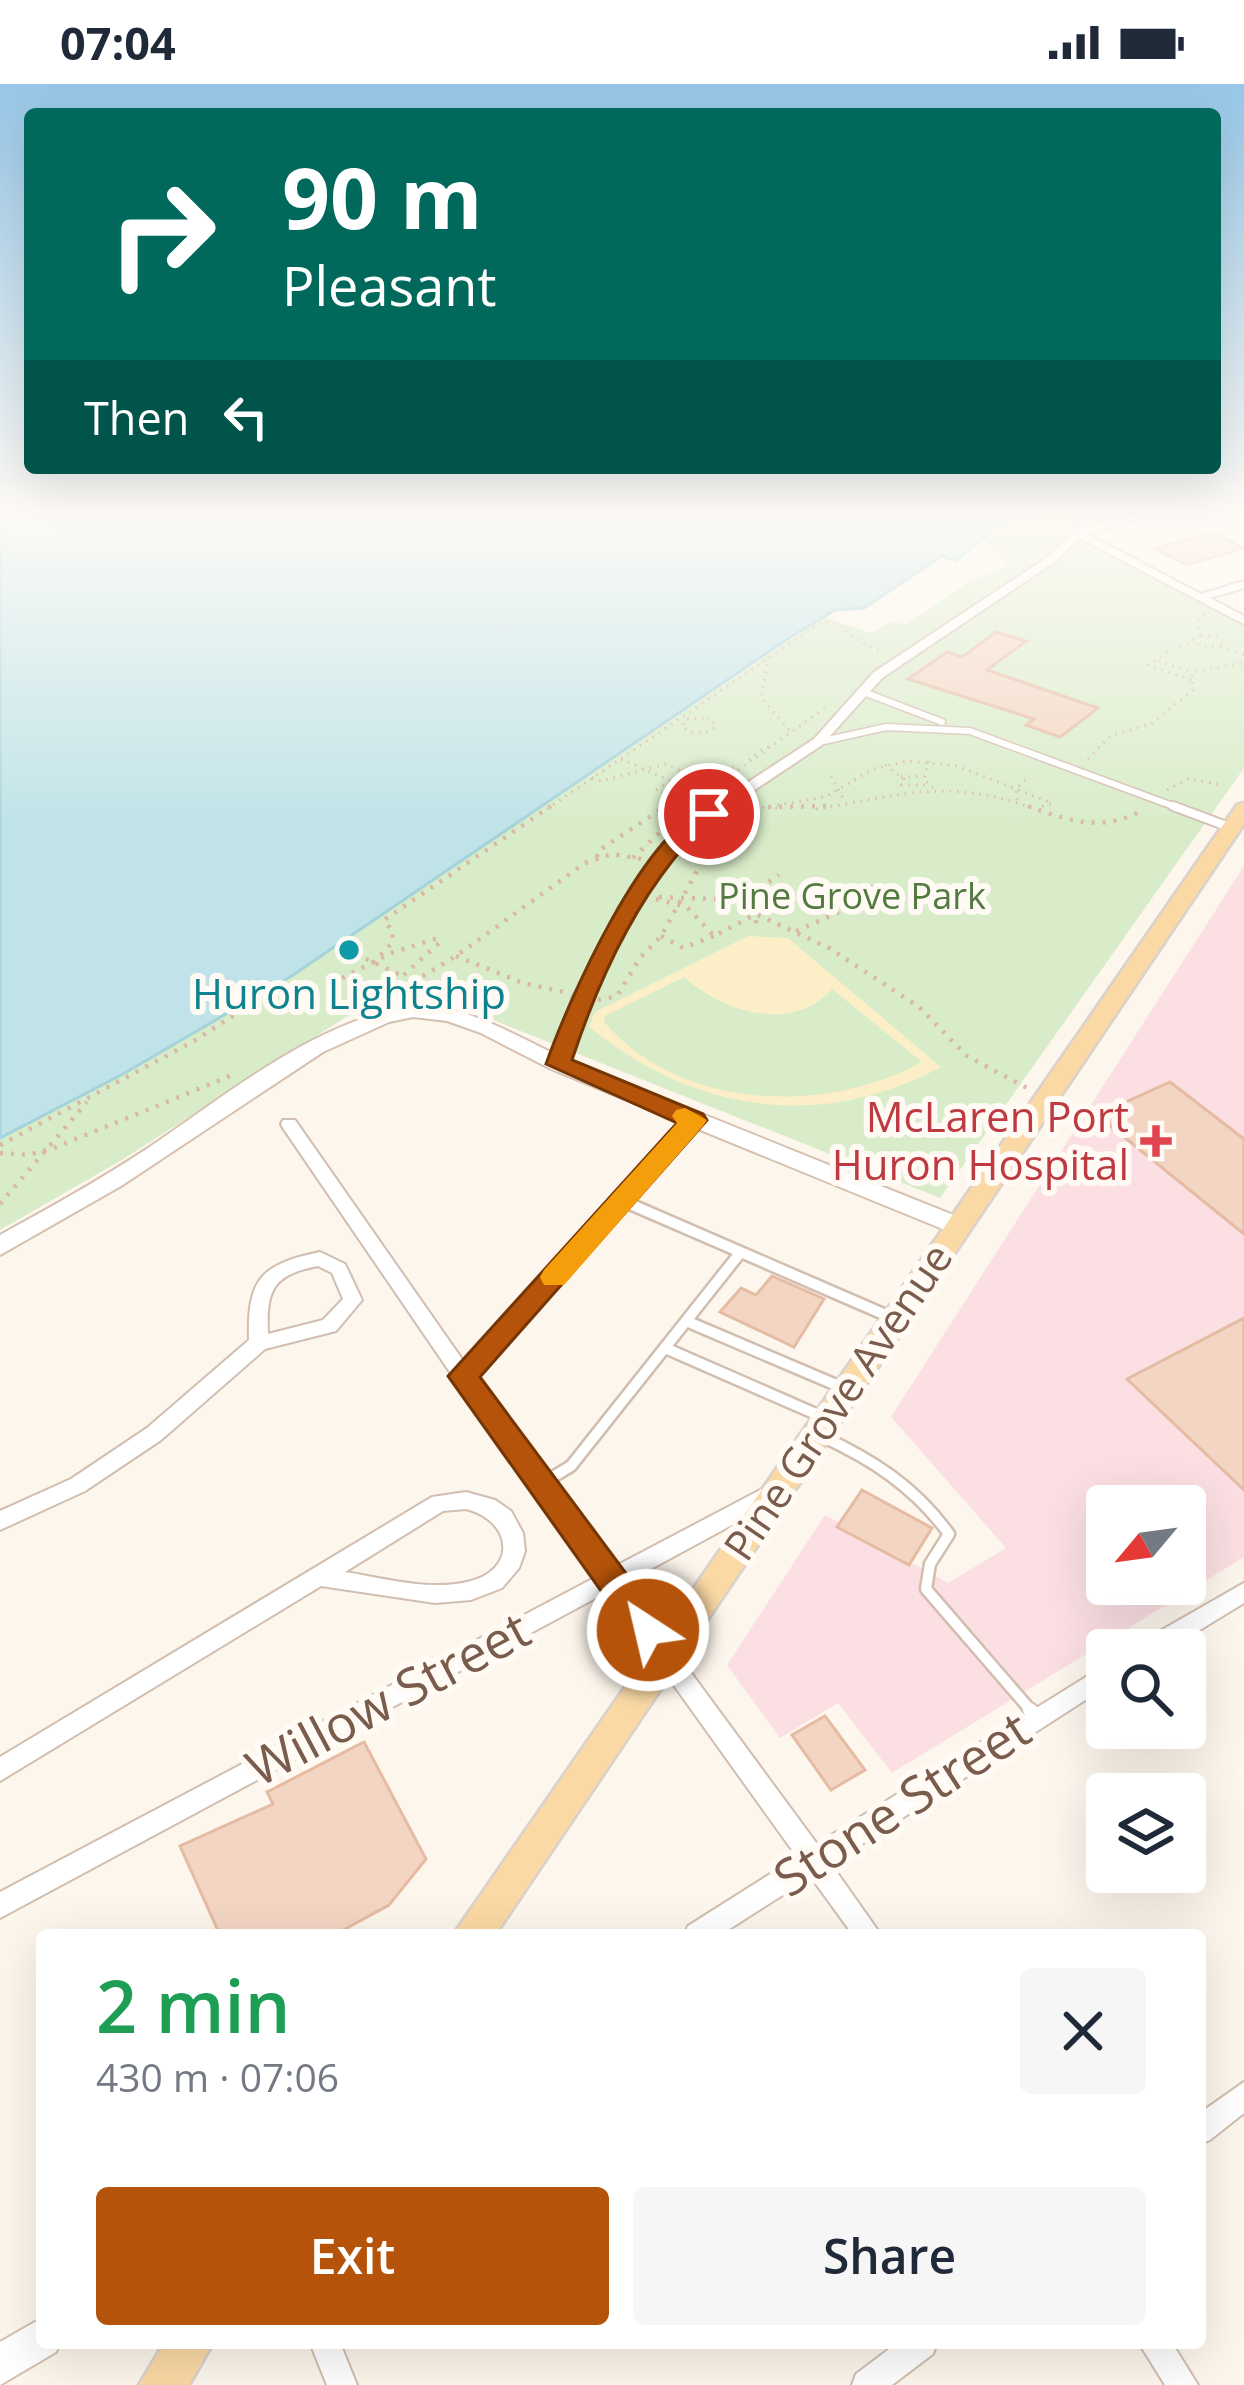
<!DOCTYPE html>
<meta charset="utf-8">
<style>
:root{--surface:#fff;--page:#f6f6f7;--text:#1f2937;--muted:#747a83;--accent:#b45309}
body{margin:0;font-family:"Open Sans",sans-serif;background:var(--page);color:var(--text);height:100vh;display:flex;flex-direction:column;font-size:45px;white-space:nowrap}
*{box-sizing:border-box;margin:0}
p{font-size:39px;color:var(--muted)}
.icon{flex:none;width:66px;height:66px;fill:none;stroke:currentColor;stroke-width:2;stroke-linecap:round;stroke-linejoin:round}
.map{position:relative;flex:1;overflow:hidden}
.details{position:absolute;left:36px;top:1845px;width:1170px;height:420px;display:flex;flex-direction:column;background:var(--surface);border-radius:12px;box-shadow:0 12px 48px #0002}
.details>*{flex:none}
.top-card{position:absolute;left:24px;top:24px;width:1197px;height:366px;border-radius:12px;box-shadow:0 12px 48px #0002;background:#00695c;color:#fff;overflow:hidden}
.needle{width:78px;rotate:241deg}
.controls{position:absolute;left:1086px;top:1401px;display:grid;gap:24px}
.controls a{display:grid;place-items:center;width:120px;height:120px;border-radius:12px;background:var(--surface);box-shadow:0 12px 48px #0002;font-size:60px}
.pin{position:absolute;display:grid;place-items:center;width:102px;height:102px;color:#fff;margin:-51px;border:6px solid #fff;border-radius:50%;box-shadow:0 3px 12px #0007}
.me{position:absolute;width:132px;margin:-66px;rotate:325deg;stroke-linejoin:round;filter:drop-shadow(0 0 9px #0008)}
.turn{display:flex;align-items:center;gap:42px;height:252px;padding:0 60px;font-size:54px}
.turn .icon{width:156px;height:156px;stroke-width:2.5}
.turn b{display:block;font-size:84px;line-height:102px}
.then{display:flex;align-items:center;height:114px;padding:0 60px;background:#0003;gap:24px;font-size:45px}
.round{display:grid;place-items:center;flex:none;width:126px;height:126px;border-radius:12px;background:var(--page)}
.summary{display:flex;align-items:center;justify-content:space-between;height:204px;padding:0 60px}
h1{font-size:72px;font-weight:600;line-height:90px;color:#1e9e55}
.button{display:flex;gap:24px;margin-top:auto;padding:24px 60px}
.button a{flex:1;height:138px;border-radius:12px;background:var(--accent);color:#fff;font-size:48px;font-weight:600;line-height:138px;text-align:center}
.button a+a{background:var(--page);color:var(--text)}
.status{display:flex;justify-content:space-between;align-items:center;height:84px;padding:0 60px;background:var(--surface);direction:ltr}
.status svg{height:33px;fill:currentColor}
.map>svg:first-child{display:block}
.medical{fill:#fbdfe3;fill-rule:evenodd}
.green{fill:#d8ecc9}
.sand{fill:#fcefc7;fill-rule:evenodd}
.water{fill:#bfe3e8;stroke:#a5d3da;stroke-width:3}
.building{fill:#f3d5c3;stroke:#e6bba3;stroke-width:3}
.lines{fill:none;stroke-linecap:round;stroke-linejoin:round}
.lane-far3-casing{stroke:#d1beb0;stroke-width:9}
.lane-far2-casing{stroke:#d1beb0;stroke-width:12}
.lane-far1-casing{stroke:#d1beb0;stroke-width:15}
.lane-casing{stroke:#d1beb0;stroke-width:18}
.street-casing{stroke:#d1beb0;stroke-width:4}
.secondary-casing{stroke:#d6c0b0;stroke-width:4}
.primary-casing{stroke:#dad1cd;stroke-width:5}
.path-far1{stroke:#d9b8a5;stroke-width:3;stroke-dasharray:1.5 6;stroke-linecap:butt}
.path{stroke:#d9b8a5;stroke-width:4.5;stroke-dasharray:3 8;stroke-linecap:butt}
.lane-far3{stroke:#fff;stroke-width:6}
.lane-far2{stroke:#fff;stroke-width:8}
.lane-far1{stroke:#fff;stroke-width:10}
.lane{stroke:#fff;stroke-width:14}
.street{fill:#fff;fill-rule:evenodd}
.secondary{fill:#fff;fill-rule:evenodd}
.primary{fill:#fbd9a5;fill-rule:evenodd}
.route{fill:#b45309;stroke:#753606;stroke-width:3}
.slow{fill:#f59e0b}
.culture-dot{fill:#0f9aa8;stroke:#fffaf3;stroke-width:4.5}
.health-dot{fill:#e0444e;stroke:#fffaf3;stroke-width:4.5}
.labels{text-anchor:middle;stroke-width:12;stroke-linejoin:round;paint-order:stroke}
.far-park-label{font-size:36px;fill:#537a41;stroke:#fffaf3}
.culture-label{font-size:42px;fill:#0d838f;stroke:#fffaf3}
.health-label{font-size:42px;fill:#be3a42;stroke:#fffaf3;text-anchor:end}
.street-label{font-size:42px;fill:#7a5c4d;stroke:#fffaf3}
.near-street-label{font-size:51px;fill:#7a5c4d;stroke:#fffaf3}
</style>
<div class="status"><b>07:04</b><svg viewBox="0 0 49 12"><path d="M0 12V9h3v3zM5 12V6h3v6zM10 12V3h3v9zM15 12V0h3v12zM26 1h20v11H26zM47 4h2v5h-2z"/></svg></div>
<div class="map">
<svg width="1244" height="2301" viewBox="0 0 1244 2301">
<rect width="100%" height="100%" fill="#fdf6ec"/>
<path class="medical" d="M1244,782V1473L892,1689L838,1619L780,1654L727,1581L825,1431L948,1499L1006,1464L891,1333ZM1107,1422H1185V1500H1107Z"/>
<path class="green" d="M1017,426H1066L1081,432L1071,448L1244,539V684L940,1114L443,916L390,918L354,928L120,1077L0,1146V1054L123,990L293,891L824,533L871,549L893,537L906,541L970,497L1009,481L984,456Z"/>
<path class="sand" d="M748,852L788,854L941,983C819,1048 694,1028 589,943L595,928ZM684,893C723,928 792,950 832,905L922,978C824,1031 681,1027 604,938L605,932Z"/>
<path class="water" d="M0,426H1017L956,477L942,472L864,524L835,526L789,554L293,891L123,990L0,1054Z"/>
<path class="building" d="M1213,448L1244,464L1188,481L1155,465Z
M996,548L1026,557L987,586L1098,624L1060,653L1026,641L1034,635L908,595L947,568L962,573Z
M1170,998L1244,1055V1150L1097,1031Z
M772,1192L824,1215L794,1263L720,1228L741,1204L756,1211Z
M1244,1234V1406L1127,1295Z
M862,1406L932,1444L909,1481L837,1443Z
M825,1632L865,1686L831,1706L792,1651Z
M364,1658L426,1775L389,1821L334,1851H220L180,1762L273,1720L267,1708Z"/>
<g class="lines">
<defs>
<path id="lane-far3" d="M861,607L942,638
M819,658L886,643L970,647L1181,725"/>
<path id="lane-far2" d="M1173,722L1232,744"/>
<path id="lane-far1" d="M623,1117L895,1235
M686,1237L841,1303
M665,1264L825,1334
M819,1351C872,1375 915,1403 949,1450L930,1480L926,1505L1033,1629
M543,1399L571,1382L740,1169"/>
<path id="lane" d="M1030,1626L1036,1633"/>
<path id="street" d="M1087,426H1097L1087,443L1151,426H1166L1087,450L1201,510L1244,497V504L1210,514L1244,532V540L1079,454L1056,477L882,594L822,661L714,733L688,755L664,781L589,912L567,980L565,984H553L551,980L573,912L651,779L678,749L704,727L814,655L874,588L1048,473L1074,447Z
M694,1030L700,1032L702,1036L700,1040L474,1293L614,1483L764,1404L771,1402L778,1404L781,1410L778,1416L625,1499L817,1760L1107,1580V1602L831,1780L881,1851H853L811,1793L720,1851H684L688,1842L797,1773L607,1508L0,1834V1808L596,1493L456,1297L283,1044L281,1040L283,1036H295L464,1278L688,1032Z
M320,1168L345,1180L362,1216L336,1247L265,1265L161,1356L85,1407L0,1446V1427L71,1395L147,1344L249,1256C247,1195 261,1180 320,1168ZM318,1182L332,1189L343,1215L323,1236L268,1250C266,1205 273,1191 318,1182Z
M466,1408L495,1416L511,1427L523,1449L525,1467L519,1484L502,1504L471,1516L435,1519L321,1502L0,1697V1673L432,1413ZM466,1425C513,1437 518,1487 467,1498C428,1507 383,1494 345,1488L443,1427Z
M1244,1499V1519L1167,1566H1136L1139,1559Z
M1244,1998V2029L1210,2056L1200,2060V2029Z
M310,2259H340L357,2301H327Z
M897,2259H937L933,2270L892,2301H852L856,2290Z
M1139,2259H1172L1198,2301H1165Z"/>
<path id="secondary" d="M413,921C475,922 520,956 575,979C706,1031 836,1084 966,1136L970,1142L958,1150L950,1148L551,985L481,949L447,937L413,933L389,938L323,968L121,1102L0,1171V1151C49,1124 98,1097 145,1066C229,1010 311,939 413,921Z
M42,2234V2259H60L56,2268L0,2301V2258Z"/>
<path id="primary" d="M1244,719V740L495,1851H453L1237,721Z
M164,2259H213L189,2301H139Z"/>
</defs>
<use href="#lane-far3" class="lane-far3-casing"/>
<use href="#lane-far2" class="lane-far2-casing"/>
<use href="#lane-far1" class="lane-far1-casing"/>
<use href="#lane" class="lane-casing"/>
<use href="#street" class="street-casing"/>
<use href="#secondary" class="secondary-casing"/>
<use href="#primary" class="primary-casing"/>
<path class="path-far1" d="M1044,433L1073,432
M1201,551L1218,553L1224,561L1202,563L1193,555Z
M1201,551L1197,541L1204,530
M1221,563L1244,571
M769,573L761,614L793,650
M1158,577L1192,588
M1191,596L1148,581L1171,565L1195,559
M707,634L716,641L709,648L693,649L682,643L686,635Z
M621,675L704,712
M1088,675L1110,652L1151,640L1193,606L1192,588L1244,579
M749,676L766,663H775
M928,677L924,696L937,707
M885,681L904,695L899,707
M831,692L845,718
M901,693L924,692
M592,694L601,697L666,680L692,692L679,700
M670,697L656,706L690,721
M901,701H929
M1167,706L1188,695L1224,701
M1017,716L1016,705L1027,694
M768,723L783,725
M547,725L823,537L844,543L847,550L883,569
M662,725L721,686L740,682
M683,725L825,624
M755,725L825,713L873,685L908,677L957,682L1052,719L1040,723
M816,725C904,711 946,693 1036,725"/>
<path class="path" d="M1028,722C1069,737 1104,749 1144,725
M768,723L834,722
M597,773L598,767L666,722
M633,774L687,722
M659,813L741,816L753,822L757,843
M656,815L687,823L714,852L756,830L829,864L919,923L967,972L1027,1004
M741,816L779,791
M796,847L855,821L877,798
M661,852L683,864L714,852
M356,870L404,893
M456,872L523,899L564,908
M373,879L392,859L393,848L384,836L551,722
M342,894L391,869L438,854L439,859L396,898L404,903
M385,915L456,872L585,779L612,770L641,775
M598,916L617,912L640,874L661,852L716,753L760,722
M0,1061L194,957L262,913
M0,1069L28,1071L54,1064L230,992
M0,1120L87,1018"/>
<use href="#lane-far3" class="lane-far3"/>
<use href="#lane-far2" class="lane-far2"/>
<use href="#lane-far1" class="lane-far1"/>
<use href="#lane" class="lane"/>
<use href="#street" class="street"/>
<use href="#secondary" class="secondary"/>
<use href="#primary" class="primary"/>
</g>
<linearGradient id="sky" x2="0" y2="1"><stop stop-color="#97c7e8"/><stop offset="0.57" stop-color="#fefbf6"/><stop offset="1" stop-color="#fefbf6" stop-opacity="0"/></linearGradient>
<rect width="1244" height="748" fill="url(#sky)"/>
<path class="route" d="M709,723L719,730C705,746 686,759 673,776C627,834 595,906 572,976L703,1030L707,1036L480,1293L660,1535L665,1546L660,1556L648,1561L636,1556L448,1292L677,1039L546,980C569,915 643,747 709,723Z"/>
<path class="slow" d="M685,1024L707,1036L703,1042L564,1201H544L540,1193L544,1186L677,1039L672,1032L676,1026Z"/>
<circle class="culture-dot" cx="349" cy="866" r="12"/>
<path class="health-dot" d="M1150 1039h12v12h12v12h-12v12h-12v-12h-12v-12h12z"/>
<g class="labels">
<g class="far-park-label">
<text x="852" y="825">Pine Grove Park</text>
</g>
<g class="culture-label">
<text x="349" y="925">Huron Lightship</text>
</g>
<g class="health-label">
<text x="1129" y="1048">McLaren Port<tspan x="1129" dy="48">Huron Hospital</tspan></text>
</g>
<g class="street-label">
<text transform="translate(838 1318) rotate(-56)" y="15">Pine Grove Avenue</text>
</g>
<g class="near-street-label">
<text transform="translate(388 1615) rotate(-28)" y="18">Willow Street</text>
<text transform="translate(902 1720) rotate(-33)" y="18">Stone Street</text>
</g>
</g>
</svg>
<div class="controls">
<a><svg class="needle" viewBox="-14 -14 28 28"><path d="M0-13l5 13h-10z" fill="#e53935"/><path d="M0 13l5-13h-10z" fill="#747a83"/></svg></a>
<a><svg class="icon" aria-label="search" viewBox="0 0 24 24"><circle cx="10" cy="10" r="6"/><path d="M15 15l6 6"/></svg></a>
<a><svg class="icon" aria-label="layers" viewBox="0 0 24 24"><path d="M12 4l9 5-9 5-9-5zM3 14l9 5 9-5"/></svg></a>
</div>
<div class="pin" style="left:709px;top:730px;background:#d93025"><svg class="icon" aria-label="arrive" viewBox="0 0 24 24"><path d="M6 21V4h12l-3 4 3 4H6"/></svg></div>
<svg class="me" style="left:648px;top:1546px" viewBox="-20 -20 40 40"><circle r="17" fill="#b45309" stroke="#fff" stroke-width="3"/><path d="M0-11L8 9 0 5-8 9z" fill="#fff"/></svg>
<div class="top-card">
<div class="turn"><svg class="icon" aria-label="right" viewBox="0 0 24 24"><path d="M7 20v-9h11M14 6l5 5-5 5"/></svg><div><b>90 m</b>Pleasant</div></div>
<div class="then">Then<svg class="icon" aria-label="left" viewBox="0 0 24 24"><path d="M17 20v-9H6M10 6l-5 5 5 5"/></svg></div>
</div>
<section class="details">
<div class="summary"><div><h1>2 min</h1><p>430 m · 07:06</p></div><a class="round"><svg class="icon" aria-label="close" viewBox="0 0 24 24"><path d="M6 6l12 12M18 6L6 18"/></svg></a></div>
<div class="button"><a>Exit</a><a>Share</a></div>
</section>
</div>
